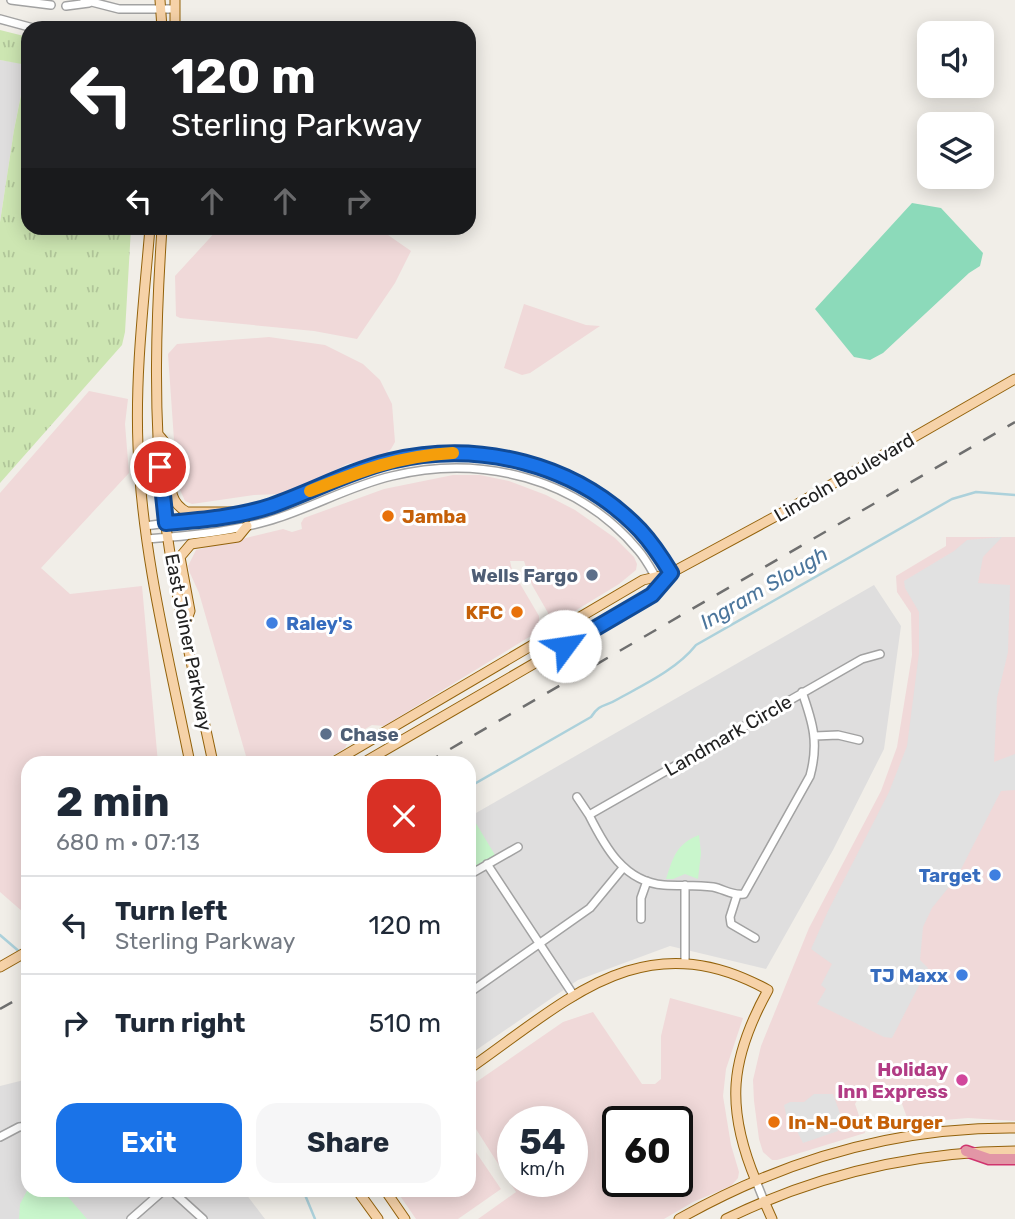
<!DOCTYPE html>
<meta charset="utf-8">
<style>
:root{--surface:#fff;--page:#f6f6f7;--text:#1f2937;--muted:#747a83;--line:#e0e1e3;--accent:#1a73e8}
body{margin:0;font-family:Rubik,sans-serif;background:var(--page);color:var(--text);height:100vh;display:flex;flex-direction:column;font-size:26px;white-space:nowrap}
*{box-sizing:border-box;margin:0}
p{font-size:23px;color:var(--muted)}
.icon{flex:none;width:38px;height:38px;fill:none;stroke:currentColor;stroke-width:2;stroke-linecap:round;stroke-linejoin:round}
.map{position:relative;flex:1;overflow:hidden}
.sheet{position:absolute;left:21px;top:756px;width:455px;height:441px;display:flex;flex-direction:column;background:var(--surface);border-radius:21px;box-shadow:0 4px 18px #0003}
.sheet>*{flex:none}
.banner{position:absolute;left:21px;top:21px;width:455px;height:214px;border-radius:21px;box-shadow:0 4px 18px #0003;background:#202124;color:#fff;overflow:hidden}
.buttons{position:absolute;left:917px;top:21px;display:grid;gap:14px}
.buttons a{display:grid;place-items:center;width:77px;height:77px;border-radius:14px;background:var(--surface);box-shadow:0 4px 18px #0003;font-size:35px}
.speed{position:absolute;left:497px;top:1106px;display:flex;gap:14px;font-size:35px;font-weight:700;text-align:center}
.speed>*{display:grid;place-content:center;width:91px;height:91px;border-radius:50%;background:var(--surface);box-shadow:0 4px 18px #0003;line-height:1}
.speed small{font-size:18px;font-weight:400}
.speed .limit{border:4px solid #111;border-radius:10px;background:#fff;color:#111}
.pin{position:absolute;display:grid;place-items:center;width:60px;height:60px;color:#fff;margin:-30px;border:4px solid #fff;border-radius:50%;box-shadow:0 2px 7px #0007}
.me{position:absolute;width:77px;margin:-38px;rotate:59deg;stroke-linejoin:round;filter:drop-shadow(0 0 5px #0008)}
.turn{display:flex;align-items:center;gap:24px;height:147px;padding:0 35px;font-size:32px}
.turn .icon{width:91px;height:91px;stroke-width:2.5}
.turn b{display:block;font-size:49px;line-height:60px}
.lanes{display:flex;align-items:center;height:66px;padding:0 35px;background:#0003;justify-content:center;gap:35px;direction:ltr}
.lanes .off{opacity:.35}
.round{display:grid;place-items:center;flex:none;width:74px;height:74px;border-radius:21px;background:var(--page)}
.overview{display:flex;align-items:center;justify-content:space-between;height:119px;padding:0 35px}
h1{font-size:42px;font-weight:700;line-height:52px}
.cta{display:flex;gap:14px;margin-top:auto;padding:14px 35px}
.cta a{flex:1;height:80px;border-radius:21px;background:var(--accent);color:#fff;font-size:28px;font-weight:700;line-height:80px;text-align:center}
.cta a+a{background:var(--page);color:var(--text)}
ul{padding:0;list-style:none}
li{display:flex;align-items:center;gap:21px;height:98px;padding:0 35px;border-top:2px solid var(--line)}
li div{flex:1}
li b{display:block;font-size:26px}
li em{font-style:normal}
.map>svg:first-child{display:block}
.residential{fill:#dfdede}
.commercial{fill:#f0d9d9;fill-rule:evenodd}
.grass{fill:url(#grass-tufts)}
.park{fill:#c9f6cc}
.pitch{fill:#8cdaba}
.parking{fill:#e1e1e1}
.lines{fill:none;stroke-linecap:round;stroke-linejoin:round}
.stream{stroke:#acd1db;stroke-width:2.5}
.minor-casing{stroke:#a2a2a2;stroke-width:10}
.major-casing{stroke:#93620b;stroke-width:11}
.highway-casing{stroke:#d0346e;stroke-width:13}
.minor{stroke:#fff;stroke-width:7}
.major{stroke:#f6d2a8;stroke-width:9}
.highway{stroke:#e296a6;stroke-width:10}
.rail{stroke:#6f6f6f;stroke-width:2.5;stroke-dasharray:14 14;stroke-linecap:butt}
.route-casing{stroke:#114b97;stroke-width:18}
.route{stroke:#1a73e8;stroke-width:12}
.slow{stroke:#f59e0b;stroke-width:12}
.food-dot{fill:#e8710a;stroke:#fff;stroke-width:2.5}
.service-dot{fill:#5c6f8a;stroke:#fff;stroke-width:2.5}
.shop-dot{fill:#3f7fe0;stroke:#fff;stroke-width:2.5}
.hotel-dot{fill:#d1479c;stroke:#fff;stroke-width:2.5}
.labels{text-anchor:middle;stroke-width:6;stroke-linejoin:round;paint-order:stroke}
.street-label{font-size:19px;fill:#212121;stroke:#fff}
.food-label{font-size:19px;font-weight:bold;fill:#c56008;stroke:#fff;text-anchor:start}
.service-label{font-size:19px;font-weight:bold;fill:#4e5e75;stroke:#fff;text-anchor:end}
.shop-label{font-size:19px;font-weight:bold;fill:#366cbe;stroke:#fff;text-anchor:end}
.hotel-label{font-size:19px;font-weight:bold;fill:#b23c85;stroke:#fff;text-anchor:end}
.water-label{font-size:21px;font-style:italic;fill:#4c769c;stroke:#fff}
</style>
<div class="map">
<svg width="1015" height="1219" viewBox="0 0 1015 1219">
<defs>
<pattern id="grass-tufts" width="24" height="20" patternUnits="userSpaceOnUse" patternTransform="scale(1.75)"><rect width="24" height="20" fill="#cde6b2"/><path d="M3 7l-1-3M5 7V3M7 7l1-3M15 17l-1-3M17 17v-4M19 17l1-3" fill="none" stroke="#b0c599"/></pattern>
</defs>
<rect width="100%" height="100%" fill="#f1eee8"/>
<path class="residential" d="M0,60L27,64L14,130L0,222Z
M874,585L901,626L884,749L833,850L766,969L670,946L578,980L469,1055V817Z
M28,1079V1190H243L265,1219H0V1086Z"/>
<path class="commercial" d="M219,228H378L411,251L395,283L357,339L314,331L180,318L176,316L175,276Z
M524,304L586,325L600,326L530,373L522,375L504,368Z
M269,337L325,345L363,364L380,380L392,404L395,442L391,449L382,457L347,464L299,489L278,494L254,495L192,504L185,501L177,483L168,354L177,344Z
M89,391L128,399L125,424L129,473L41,568L70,594L142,586L158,763H28V909L23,912L0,892V493Z
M453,475H480L509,481L546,495L575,510L615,538L634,557L637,564L636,570L619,584L560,620L555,619L551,618L532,585L524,561H510L512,570L539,616V631L384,726L372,725L350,738L345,748L321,763H248L199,593L190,573L188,566L196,550L283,529L292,532L302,529L301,523L304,518L384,489Z
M946,537H1015V1121L968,1118L909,1123L898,1093L859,1097L855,1104L865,1133L777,1160H772L763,1152L759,1139L754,1101L753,1080L761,1046L809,928L881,791L897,747L912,655L911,613L897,592L896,576L946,546Z
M670,998L743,1018L726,1069L723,1096L731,1145L739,1172L738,1178L731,1186L693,1202L664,1219H478L516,1192L469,1118V1087L563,1022L593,1012L642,1084H655L661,1079V1036ZM513,1122H572V1181H513ZM618,1122H677V1181H618Z
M469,1142L501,1189L458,1219H416L396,1190H469Z"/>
<path class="grass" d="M0,30L28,37V228H131L125,332L122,345L0,483V222L14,130L27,65L0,60Z"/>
<path class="park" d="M471,815L495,855L472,868L469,864V817Z
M699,835L701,853L698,879L685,874L673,879H666C673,858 676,844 699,835Z
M28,1189L62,1190L87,1219H19L20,1204Z"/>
<path class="pitch" d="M912,203L941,208L983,253L980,266L969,273L883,353L870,360L854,357L815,309Z"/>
<path class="parking" d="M1002,537L983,557L978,583L1010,585L1008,652L997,698L994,762L1015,754V790L1001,791L957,877L932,908L923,927L920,960L928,968L892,1038L884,1037L817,1004L826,989L821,985L832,964L811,949L828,911L889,792L907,746L919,653V612L905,588L904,581L954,551L967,540Z
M814,1094H833L843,1122L836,1125L838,1131L803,1143L797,1131L790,1132L784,1105L790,1102H804Z"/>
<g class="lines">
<path class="stream" d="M469,787L591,717C600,703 605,707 618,699C645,684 677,669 696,645L952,499L976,492L1015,495
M0,935L28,959
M303,1190L315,1219"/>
<defs>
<path id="minor" d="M11,0L51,5
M84,0L119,9H175
M66,6L89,3
M0,19L33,28
M242,513C293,503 338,475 388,462C477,438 576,463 640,530C652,543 662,558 671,573
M145,526L227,515
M147,539C187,536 229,532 268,521C310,509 349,486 392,476C481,454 578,478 638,550C646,559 652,571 658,581
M802,692C813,723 819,743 810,776L744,894C732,896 724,889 713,887C697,885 680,886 664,885C624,882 605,847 589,815L862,659L880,654
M815,736L838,735L859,740
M577,797L589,815
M487,864L574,996
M469,875L518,847
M737,895L730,917L731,924L755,938
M641,919V898L647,881
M685,962V885
M469,993L590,908L623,868
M0,1137L19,1127L28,1126
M756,1181L764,1201
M171,1190L203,1219
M131,1219L164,1190"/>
<path id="major" d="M160,0L162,28
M175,0V28
M150,228C144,300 135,373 138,446C142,553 169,659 190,763
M162,228C156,319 153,411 163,503C173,590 195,677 213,763
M158,434C161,438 167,444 168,448C176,472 161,498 187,512H247
M185,625L190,611L180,557L191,544L238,537L247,526
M332,763L643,580L669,574
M363,763L652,595L671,573L682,567L780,514L1015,379
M0,967L28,951
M469,1069C568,1000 643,921 768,990C730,1059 725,1107 756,1181
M357,1190L378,1219
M385,1190L405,1219
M764,1201L772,1219
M679,1219C783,1160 896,1127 1015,1128
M726,1219C818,1174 914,1152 1015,1151"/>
<path id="highway" d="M966,1151L989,1159H1015"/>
</defs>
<use href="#minor" class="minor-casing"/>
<use href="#major" class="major-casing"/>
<use href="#highway" class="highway-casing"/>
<use href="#minor" class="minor"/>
<use href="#major" class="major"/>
<use href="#highway" class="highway"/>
<path class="rail" d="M426,763L1015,422
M0,1009L28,993"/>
</g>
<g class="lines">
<defs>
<path id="route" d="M160,467L166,523C201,520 238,517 271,506C311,492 349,471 390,461C479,440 576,463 640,530C652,543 662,558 671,573L652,595L565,646"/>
</defs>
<use href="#route" class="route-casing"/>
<use href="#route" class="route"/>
<path class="slow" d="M310,491C360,471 398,456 453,453"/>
</g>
<g class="food-dot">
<circle cx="388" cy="516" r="7"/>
<circle cx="517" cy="612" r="7"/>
<circle cx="774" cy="1122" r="7"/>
</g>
<g class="service-dot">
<circle cx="592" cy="575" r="7"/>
<circle cx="326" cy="734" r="7"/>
</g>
<g class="shop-dot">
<circle cx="272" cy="623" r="7"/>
<circle cx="995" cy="875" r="7"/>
<circle cx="962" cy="975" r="7"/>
</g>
<circle class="hotel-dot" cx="962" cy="1080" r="7"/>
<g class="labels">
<g class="street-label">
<text transform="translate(844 477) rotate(-30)" y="7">Lincoln Boulevard</text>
<text transform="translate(189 642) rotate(79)" y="7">East Joiner Parkway</text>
<text transform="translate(728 735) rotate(-30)" y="7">Landmark Circle</text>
</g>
<g class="food-label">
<text x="402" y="523">Jamba</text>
<text x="503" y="619" text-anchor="end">KFC</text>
<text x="788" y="1129">In-N-Out Burger</text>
</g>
<g class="service-label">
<text x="578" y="582">Wells Fargo</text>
<text x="340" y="741" text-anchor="start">Chase</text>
</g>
<g class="shop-label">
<text x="286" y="630" text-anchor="start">Raley's</text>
<text x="981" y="882">Target</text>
<text x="948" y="982">TJ Maxx</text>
</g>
<g class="hotel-label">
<text x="948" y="1076">Holiday<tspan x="948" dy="22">Inn Express</tspan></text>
</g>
<g class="water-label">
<text transform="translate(764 588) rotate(-30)" y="7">Ingram Slough</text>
</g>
</g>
</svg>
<div class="buttons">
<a><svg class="icon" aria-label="sound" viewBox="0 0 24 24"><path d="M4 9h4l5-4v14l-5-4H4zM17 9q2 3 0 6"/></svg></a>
<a><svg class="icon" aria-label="layers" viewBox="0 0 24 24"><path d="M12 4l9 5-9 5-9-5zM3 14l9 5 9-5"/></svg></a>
</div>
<div class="speed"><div>54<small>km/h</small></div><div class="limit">60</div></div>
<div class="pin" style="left:160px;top:467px;background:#d93025"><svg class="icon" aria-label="arrive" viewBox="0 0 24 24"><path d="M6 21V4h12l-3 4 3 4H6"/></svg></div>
<svg class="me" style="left:565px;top:646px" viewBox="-20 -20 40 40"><circle r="19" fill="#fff"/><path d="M0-13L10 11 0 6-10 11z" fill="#1a73e8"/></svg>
<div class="banner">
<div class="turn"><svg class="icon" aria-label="left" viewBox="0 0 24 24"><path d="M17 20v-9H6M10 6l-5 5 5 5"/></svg><div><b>120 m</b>Sterling Parkway</div></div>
<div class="lanes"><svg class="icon" aria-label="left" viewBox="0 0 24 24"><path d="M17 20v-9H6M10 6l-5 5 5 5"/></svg><svg class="icon off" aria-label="ahead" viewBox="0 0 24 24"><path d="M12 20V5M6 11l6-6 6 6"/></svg><svg class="icon off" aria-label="ahead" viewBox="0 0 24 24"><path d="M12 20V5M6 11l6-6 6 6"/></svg><svg class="icon off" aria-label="right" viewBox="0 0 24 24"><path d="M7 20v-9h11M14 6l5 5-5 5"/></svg></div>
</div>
<section class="sheet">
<div class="overview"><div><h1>2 min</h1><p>680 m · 07:13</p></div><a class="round" style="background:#d93025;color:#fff"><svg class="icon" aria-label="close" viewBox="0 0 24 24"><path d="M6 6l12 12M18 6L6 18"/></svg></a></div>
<ul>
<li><svg class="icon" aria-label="left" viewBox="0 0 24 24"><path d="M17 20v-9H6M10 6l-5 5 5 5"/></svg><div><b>Turn left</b><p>Sterling Parkway</p></div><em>120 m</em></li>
<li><svg class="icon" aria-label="right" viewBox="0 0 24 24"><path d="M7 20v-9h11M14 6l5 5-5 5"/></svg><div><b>Turn right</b></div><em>510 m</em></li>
</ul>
<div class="cta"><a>Exit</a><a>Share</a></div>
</section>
</div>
